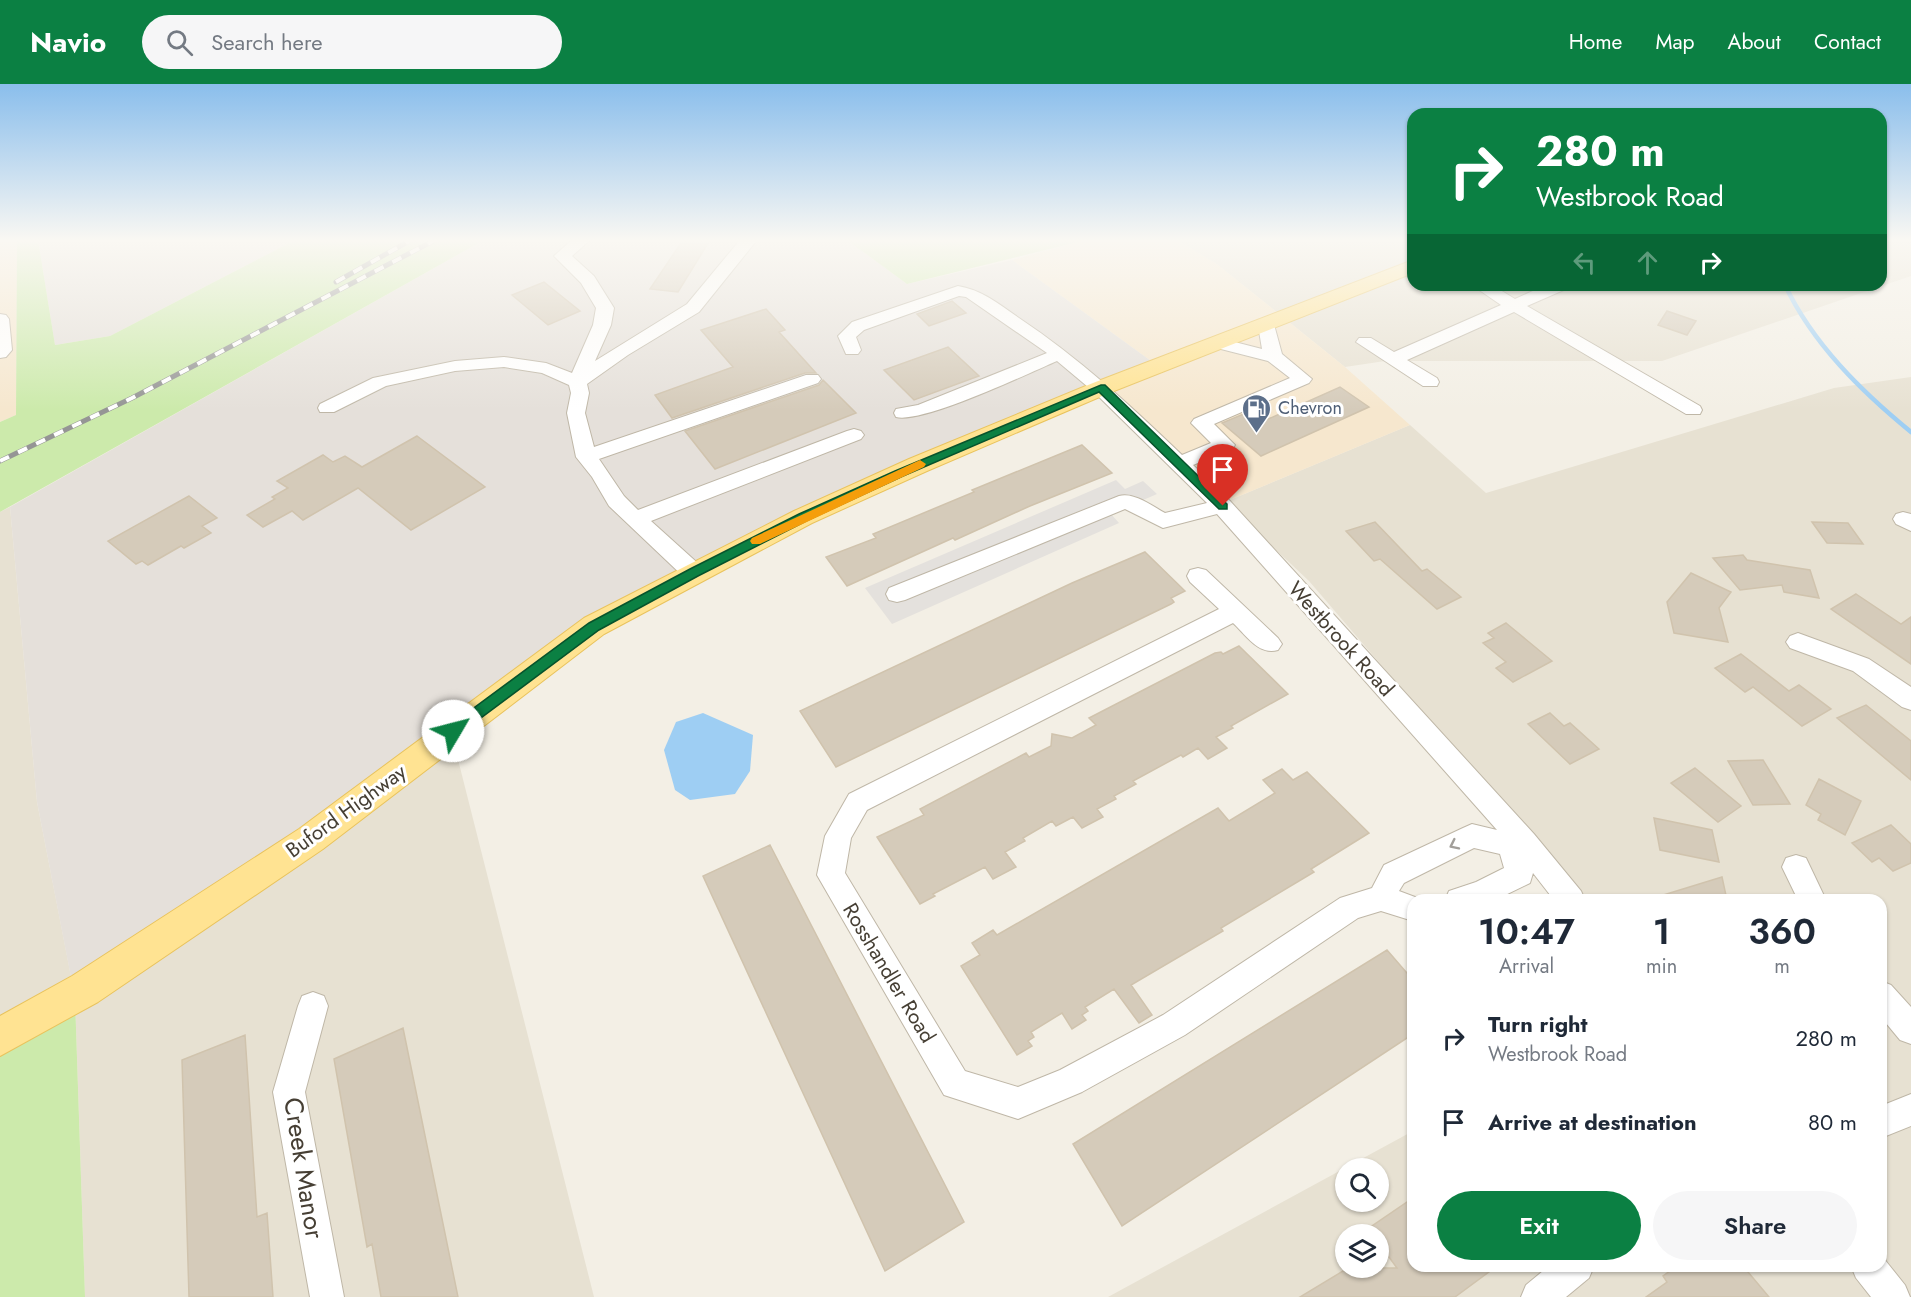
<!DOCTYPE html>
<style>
:root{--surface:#fff;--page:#f6f6f7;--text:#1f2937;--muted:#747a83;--accent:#0b8043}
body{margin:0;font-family:Jost,sans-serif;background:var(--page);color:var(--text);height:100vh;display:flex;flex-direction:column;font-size:22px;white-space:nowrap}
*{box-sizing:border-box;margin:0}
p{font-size:20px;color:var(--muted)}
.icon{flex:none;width:33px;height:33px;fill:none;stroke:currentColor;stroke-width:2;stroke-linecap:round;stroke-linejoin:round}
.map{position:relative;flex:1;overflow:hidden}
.side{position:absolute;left:1407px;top:810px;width:480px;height:378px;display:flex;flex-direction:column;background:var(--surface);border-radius:18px;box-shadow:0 2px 4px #0004}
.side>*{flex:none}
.guide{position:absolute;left:1407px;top:24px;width:480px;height:183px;border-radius:18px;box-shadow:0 2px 4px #0004;background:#0b8043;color:#fff;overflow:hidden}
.fabs{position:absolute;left:1335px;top:1074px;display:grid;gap:12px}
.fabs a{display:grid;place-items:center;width:54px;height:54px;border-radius:50%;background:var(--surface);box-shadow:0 2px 4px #0004;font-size:30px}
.pin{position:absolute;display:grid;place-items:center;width:51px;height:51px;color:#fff;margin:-62px -26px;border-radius:50% 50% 50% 0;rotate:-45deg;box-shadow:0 0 6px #0007}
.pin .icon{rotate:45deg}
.me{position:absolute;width:66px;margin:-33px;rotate:53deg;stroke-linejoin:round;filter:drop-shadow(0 0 4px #0008)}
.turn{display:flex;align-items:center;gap:21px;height:126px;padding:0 30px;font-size:27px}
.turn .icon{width:78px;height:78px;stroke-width:2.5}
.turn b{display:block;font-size:42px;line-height:51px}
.lanes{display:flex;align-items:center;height:57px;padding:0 30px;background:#0003;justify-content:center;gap:30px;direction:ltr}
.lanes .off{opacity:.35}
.eta{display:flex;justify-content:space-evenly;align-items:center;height:102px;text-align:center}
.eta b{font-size:36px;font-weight:600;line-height:42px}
.cta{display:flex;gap:12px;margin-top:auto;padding:12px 30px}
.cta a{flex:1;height:69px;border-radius:36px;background:var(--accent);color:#fff;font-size:24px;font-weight:600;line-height:69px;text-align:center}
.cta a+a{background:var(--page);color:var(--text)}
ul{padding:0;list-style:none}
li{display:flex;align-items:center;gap:18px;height:84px;padding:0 30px}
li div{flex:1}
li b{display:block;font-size:22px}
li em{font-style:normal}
header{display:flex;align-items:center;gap:36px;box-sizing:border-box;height:84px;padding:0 30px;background:var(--accent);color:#fff}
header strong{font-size:28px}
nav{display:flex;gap:33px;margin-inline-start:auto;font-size:21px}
.search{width:420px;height:54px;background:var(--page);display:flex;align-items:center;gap:15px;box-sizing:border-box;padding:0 21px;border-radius:33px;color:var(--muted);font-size:22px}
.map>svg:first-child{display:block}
.residential{fill:#e7e1d2;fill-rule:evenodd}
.commercial{fill:#f6e7ce}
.industrial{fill:#e5e0da}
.green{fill:#cceaab}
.parking{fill:#e4e1dd}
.water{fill:#9ecef3}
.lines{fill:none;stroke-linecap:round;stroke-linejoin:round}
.stream{stroke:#9ecef3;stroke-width:4.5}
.building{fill:#d5cbba;stroke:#d0c3ad;stroke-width:1.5}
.minor-casing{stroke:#bfb7a7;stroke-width:2}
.major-casing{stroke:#e9c35d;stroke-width:2}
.minor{fill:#fff;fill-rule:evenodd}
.major{fill:#ffe392;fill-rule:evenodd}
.rail-casing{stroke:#959595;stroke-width:5}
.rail{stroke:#fff;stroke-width:4;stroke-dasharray:10;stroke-linecap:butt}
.oneway{stroke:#a29f9a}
.route{fill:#0b8043;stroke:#07532c;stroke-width:1.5}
.slow{fill:#f59e0b}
.labels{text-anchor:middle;stroke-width:6;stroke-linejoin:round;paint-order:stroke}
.far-service-label{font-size:18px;fill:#4e5e75;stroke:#fff;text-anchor:start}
.street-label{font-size:21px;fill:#463f34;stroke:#fff}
.near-street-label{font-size:26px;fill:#463f34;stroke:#fff}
</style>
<header>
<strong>Navio</strong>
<div class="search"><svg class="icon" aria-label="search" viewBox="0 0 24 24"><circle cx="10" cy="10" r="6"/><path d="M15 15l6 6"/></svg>Search here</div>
<nav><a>Home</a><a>Map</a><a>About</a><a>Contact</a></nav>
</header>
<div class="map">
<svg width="1911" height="1213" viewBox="0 0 1911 1213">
<rect width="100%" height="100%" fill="#f3efe5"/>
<path class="residential" d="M1177,156H1413V201H1881V156H1911V192L1662,277H1385L1345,283L1218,181Z
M1911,293V1213H1108L1413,1047V1182H1881V816H1570L1455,667L1309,497L1225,418L1410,341L1486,409L1834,304ZM1346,1084H1378V1118H1346ZM1346,1150H1378V1184H1346Z
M10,423L37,718L75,913L0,948V428Z
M448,636L594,1213H85L75,913Z"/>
<path class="commercial" d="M0,156H17L16,331L0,338Z
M1086,156H1177L1218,181L1345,283L1410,341L1225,418L1103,298L1151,277L1012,176Z"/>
<path class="industrial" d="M38,156H295L110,252L55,261Z
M484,156H847L907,200L1012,176L1151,277L572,545L377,687L75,914L37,718L10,423Z"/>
<path class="green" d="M17,156H38L55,261L110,252L295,156H484L0,428V338L16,331Z
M847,156H1086L907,200Z
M75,914L85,1213H0V948Z"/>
<path class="parking" d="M1116,396L1125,405L1143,397L1157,410L1111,430L1119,439L892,540L865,504Z"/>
<path class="water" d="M703,629L753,651L750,687L735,710L690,716L675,706L664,666L676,638Z"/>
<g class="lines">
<path class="stream" d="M1785,201C1813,260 1861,307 1911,348"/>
</g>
<path class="building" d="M683,156H710L678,208L650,205Z
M544,198L580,227L548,241L512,211Z
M952,217L966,229L929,242L917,230Z
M766,225L785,246L779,248L816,289H805L672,334L655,311L733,283L701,246Z
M1667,227L1696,237L1687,251L1658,241Z
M948,263L979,292L914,316L884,286Z
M823,296L856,329L715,385L685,347L819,301Z
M1340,303L1369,323L1261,372L1222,339L1253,326L1266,336Z
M417,352L485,403L411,446L358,404L303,436L292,427L263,443L247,431L275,415L272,413L288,404L277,397L323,371L333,378L345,372L362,383Z
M1082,361L1112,389L1030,422L955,456L953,454L847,502L826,473L876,454L873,450L974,408L972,406Z
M189,412L217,434L202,442L211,449L184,464L181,462L148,481L142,477L136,480L108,457Z
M1375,438L1422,487L1427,485L1461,513L1437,525L1380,475L1374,477L1346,447Z
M1812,438L1848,439L1863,460L1827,459Z
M1145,468L1185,507L1171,514L1174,518L1171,520L836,683L800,627L1072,499Z
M1743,471L1747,476L1810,486L1819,514L1784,508L1782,501L1740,506L1713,474Z
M1691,489L1731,508L1719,524L1728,558L1674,549L1667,518Z
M1856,510L1901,540L1911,533V580L1831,525Z
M1506,539L1552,577L1513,598L1496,584L1506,578L1483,559L1494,554L1488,549Z
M1239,562L1288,610L1231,642L1233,644L1216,653L1227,664L1208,675L1198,664L1183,673L1181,671L1133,697L1136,700L1114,712L1116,715L1097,725L1103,733L1082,744L1073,733L1056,742L1052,737L1023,754L1025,757L1005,768L1016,783L993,795L985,783L933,810L935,812L920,820L877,753L924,731L920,725L1026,669L1029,673L1051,662L1052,650L1072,654L1096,641L1089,634L1215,569L1221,568L1223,570Z
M1741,570L1789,607L1799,601L1831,625L1802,642L1753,603L1745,608L1715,584Z
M1866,621L1911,657V696L1837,634Z
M1550,629L1564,642L1570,639L1599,665L1570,680L1528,640Z
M1763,676L1790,720L1753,721L1728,677Z
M1695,684L1741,722L1718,738L1671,699Z
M1282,685L1293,696L1307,688L1369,749L1311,785L1314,788L1221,844L1223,847L1131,901L1152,931L1139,939L1114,905L1085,923L1088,927L1082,931L1086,936L1072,945L1062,929L1031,948L1034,953L1028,957L1032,962L1017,971L961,882L980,871L972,859L993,846L997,851L1218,724L1229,737L1275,709L1263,696Z
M1819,695L1861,717L1845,751L1818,736L1821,730L1806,721Z
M1654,734L1712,746L1719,778L1660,766Z
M1891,741L1911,760V779L1893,787L1879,774L1872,778L1852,759Z
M770,761L964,1138L885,1187L703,792Z
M1722,793L1727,816H1661L1660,812Z
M1387,866L1413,896V950L1122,1142L1073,1060Z
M403,944L458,1213H381L372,1160L367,1163L334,975Z
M245,951L257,1133L267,1129L273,1213H189L182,976Z
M1413,1114V1182H1497L1455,1213H1300L1348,1184H1397L1378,1158V1150H1373L1369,1144Z
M1677,1182H1743L1769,1213H1646L1667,1198L1663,1192Z"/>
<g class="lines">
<defs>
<path id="minor" d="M572,156H590L572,172L594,192L614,224L611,241L595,277L687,220L740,156H757L699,228L628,271L587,300L589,309L585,329L594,363L806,291H818L821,295L818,299L599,375L624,412L638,426L847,347L854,345L861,347L864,351L861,355L651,437L702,483L705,489L702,495L694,497L686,495L609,422L592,393L576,373L567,329L571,309L569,301L542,289L504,283L455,287L386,302L334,328H320L318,324L320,320L373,294L455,277L504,273L546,279L572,289L593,241L596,224L581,199L554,172Z
M1472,201H1492L1515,215L1546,201H1568L1566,205L1527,222L1700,322L1702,326L1700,330H1686L1514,228L1407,276L1437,294L1439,298L1437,302H1423L1356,258L1359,254H1371L1394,268L1501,221Z
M958,202C982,206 999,220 1019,234C1079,274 1130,321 1182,371L1211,359L1191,339L1194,335L1290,294L1268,277L1213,263L1210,259L1213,255L1219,254L1262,265L1258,241L1261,237H1273L1282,270L1312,295L1309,299L1214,340L1235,361L1232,365L1193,381L1230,417L1534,750L1581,807L1585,816H1554L1533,789L1530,799L1495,816H1445L1449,807L1476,798L1504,784L1500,770L1474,764L1404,799L1399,807L1423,816H1413V837L1381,827L1358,834L1185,951L1082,1008L1018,1035L944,1011L817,791L825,752L849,710L1219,525L1190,498L1187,492L1190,486L1198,484L1206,486L1278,554L1282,560L1278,566C1259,572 1246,551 1233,539L867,726L851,754L845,789L965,987L1018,1003L1060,986L1163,931L1340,814L1372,804L1384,781L1463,744L1472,740L1497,746L1217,430L1163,444L1125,425L905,516L897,518L889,516L886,510L889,504L1119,412C1134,408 1152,422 1165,429L1207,419L1094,308L1057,277C1027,290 922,340 896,333L894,329L896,325L918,321L1047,269L966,213L959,212L864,246L856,253L861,266L858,270H846L838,252L852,238Z
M0,230L6,231L9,235L12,266L6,273L0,274Z
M1903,428L1911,430V447L1896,440L1893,435L1896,430Z
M1798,549L1869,575L1911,603V626L1902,623L1853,587L1790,564L1786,558L1790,552Z
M1796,771L1806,774L1826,816H1798L1782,783L1786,774Z
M1881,897L1891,901L1911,923V960L1900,956L1881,933Z
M313,908L324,912L328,922L305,1008L344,1213H310L273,1008L298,922L302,912Z
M1911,1010V1042L1881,1054V1022Z
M1881,1171L1905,1201L1910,1213H1871L1856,1194L1851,1182H1881Z
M1549,1182H1594L1589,1194L1566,1213H1521L1526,1201Z"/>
<path id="major" d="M1413,176V189L1109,309L927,387L812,439L604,550L323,765L98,918L0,972V932L72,892L299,745L584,534L794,427L909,375L1093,299Z"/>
</defs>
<use href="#minor" class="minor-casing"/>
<use href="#major" class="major-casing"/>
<use href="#minor" class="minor"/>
<use href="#major" class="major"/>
<defs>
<path id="rail" d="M336,198L411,156
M0,377L132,314L435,156"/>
</defs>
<use href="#rail" class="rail-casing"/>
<use href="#rail" class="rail"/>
</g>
<defs><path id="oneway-chevron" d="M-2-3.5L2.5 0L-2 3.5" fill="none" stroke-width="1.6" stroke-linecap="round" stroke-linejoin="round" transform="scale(1.5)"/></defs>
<use class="oneway" href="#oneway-chevron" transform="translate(1454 761) rotate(154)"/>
<linearGradient id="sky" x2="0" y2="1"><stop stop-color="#8abeec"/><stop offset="0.48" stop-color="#faf8f3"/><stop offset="1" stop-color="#faf8f3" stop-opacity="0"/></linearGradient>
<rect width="1911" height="326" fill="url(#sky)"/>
<path class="route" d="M1101,301H1105L1227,420V425H1219L1099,308L903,392L808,436L698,492L599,546L458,651H448L446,647L448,643L589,539L690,485L799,430L895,387Z"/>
<path class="slow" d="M920,376L926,380L924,383L760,460H752L750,457L752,454Z"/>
<defs>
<symbol id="fuel-pin" viewBox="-11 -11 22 30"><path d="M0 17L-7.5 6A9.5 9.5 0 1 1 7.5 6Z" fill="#5c6f8a" stroke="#fff"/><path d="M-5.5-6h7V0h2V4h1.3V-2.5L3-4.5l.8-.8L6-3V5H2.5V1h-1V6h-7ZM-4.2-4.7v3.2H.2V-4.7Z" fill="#fff"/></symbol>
</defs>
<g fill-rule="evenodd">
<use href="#fuel-pin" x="1240" y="308" width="33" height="45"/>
</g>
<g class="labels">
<g class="far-service-label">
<text x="1278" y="330">Chevron</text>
</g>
<g class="street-label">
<text transform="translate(1341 555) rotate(48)" y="7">Westbrook Road</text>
<text transform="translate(346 727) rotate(-36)" y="7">Buford Highway</text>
<text transform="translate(889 889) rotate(59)" y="7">Rosshandler Road</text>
</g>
<g class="near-street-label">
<text transform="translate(304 1084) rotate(81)" y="9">Creek Manor</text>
</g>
</g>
</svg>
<div class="fabs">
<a><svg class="icon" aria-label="search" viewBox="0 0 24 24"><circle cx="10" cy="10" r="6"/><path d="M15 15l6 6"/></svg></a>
<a><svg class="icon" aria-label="layers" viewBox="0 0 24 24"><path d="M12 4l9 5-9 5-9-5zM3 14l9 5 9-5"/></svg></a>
</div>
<div class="pin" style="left:1223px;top:422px;background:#d93025"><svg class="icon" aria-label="arrive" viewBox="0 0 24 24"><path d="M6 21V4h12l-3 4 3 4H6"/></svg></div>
<svg class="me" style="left:453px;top:647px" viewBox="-20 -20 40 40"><circle r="19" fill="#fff"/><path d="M0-13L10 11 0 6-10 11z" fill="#0b8043"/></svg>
<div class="guide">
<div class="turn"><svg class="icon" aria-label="right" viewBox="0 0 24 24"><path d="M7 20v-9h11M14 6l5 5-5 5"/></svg><div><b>280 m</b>Westbrook Road</div></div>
<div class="lanes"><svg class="icon off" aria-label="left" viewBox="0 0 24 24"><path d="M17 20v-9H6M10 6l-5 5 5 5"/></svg><svg class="icon off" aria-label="ahead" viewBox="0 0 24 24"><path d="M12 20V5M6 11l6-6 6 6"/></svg><svg class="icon" aria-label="right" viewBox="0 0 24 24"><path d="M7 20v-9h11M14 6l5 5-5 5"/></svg></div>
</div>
<section class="side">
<div class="eta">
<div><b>10:47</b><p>Arrival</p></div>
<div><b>1</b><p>min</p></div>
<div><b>360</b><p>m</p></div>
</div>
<ul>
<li><svg class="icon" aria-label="right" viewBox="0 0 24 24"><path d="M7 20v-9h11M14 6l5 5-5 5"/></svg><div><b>Turn right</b><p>Westbrook Road</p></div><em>280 m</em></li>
<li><svg class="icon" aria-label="arrive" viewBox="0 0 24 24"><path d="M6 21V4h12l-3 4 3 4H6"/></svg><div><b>Arrive at destination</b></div><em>80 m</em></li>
</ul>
<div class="cta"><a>Exit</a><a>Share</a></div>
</section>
</div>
